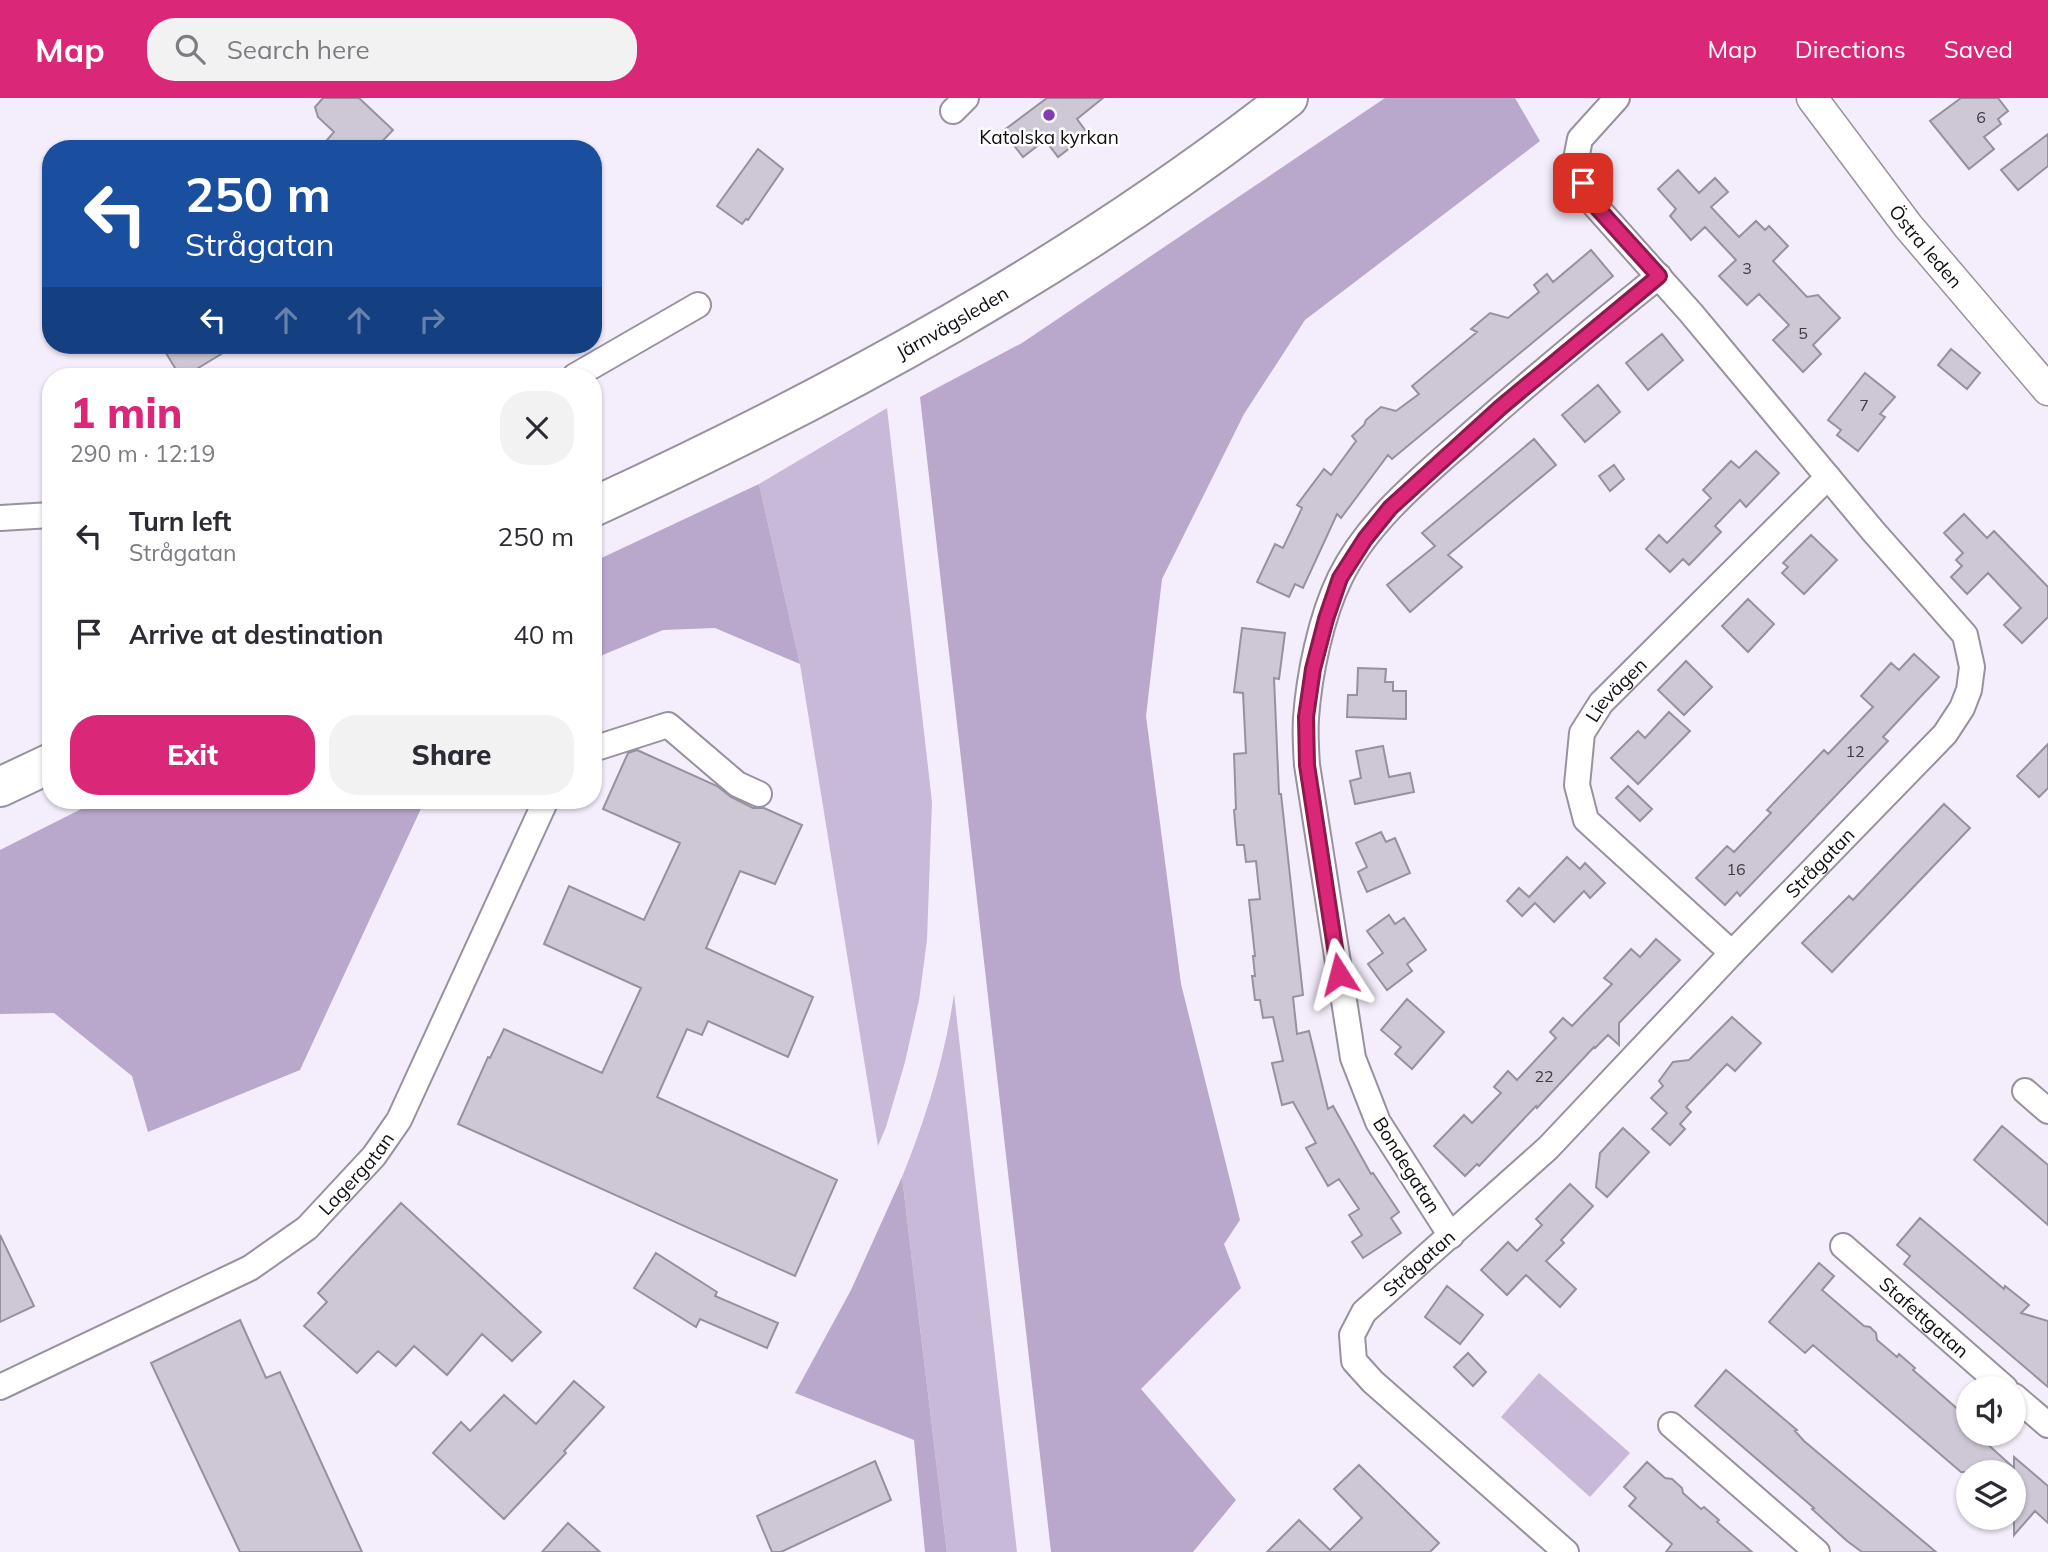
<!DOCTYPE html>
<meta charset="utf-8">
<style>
:root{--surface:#fff;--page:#f2f2f3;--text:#2b2b33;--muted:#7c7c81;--accent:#db2777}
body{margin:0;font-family:Mulish,sans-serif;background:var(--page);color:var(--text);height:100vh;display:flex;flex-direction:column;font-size:26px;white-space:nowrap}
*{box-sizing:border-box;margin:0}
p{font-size:23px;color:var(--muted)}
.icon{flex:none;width:38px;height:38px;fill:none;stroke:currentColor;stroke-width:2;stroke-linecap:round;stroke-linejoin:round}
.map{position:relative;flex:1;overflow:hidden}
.panel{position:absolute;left:42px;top:270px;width:560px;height:441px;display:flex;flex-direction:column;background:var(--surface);border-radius:28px;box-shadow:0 2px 5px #0004}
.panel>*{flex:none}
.hud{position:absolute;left:42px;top:42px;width:560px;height:214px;border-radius:28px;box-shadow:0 2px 5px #0004;background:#1a4fa0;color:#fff;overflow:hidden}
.buttons{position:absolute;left:1956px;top:1278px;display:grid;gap:14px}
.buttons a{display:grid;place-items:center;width:70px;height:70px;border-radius:50%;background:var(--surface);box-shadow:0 2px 5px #0004;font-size:35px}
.pin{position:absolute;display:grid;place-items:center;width:60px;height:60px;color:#fff;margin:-30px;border-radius:14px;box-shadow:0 4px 10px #0006}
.me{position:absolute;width:77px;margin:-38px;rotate:351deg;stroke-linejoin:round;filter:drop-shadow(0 0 5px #0008)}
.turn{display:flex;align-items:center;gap:24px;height:147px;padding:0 28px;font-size:32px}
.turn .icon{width:91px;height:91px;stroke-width:2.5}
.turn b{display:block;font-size:49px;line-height:60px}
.lanes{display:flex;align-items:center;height:66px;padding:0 28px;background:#0003;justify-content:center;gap:35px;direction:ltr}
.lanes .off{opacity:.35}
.round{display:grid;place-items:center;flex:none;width:74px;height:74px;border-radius:28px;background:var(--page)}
.overview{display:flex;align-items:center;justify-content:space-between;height:119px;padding:0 28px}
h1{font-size:42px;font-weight:800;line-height:52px;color:var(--accent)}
.cta{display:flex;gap:14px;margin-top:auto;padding:14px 28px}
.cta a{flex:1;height:80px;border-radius:28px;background:var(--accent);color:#fff;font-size:28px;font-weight:800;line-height:80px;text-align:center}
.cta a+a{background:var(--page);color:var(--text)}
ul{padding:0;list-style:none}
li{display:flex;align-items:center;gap:21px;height:98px;padding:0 28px}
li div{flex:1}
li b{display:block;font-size:26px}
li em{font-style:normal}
header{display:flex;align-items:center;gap:42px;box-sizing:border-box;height:98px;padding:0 35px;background:var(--accent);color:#fff}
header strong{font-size:33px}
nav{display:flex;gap:38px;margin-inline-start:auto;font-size:24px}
.search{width:490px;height:63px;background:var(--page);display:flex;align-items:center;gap:18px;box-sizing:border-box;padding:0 24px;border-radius:28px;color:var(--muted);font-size:26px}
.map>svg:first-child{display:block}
.green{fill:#c9b9d9}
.forest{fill:#baa7cc}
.building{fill:#cec7d5;stroke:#97909e;stroke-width:2}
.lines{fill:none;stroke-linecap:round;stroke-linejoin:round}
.minor-casing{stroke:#98919e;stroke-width:28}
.tertiary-casing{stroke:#98919e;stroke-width:33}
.primary-casing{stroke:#98919e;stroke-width:42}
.minor{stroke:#fff;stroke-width:24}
.tertiary{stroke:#fff;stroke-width:30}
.primary{stroke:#fff;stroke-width:38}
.route-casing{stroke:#8e194d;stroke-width:18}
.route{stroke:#db2777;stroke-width:12}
.poi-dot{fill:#813db1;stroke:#fff;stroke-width:2.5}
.labels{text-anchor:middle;stroke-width:5;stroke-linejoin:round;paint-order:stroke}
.number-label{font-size:16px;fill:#3e3b41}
.poi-label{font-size:19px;fill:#0e0c10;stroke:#fff}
.street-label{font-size:19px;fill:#0e0c10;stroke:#fff}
</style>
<header>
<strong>Map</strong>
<div class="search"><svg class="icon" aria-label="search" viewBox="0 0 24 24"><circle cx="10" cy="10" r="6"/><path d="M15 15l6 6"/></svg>Search here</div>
<nav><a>Map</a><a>Directions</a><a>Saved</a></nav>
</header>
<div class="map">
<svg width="2048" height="1454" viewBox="0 0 2048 1454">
<rect width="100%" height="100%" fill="#f4edfb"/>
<path class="green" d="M887,310L932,704L927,842L919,902L905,964L886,1029L878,1048L800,566L759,386Z
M954,896L1017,1454H947L902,1079C926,1020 945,959 954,896Z
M1539,1275L1630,1355L1590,1399L1501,1319Z"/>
<path class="forest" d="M1385,0H1515L1540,43L1305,222L1244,316L1162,481L1146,618L1181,886L1240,1122L1224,1146L1241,1190L1141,1291L1236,1402L1193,1454H1051L920,299L1022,245Z
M759,386L800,566L715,530L663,532L593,561V464Z
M99,702H425L300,972L148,1034L132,978L54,915L0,916V752Z
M902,1079L947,1454H925L914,1342L795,1295L851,1192Z"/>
<path class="building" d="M323,0H359L393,32L375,51H319L334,34L318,19L315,9Z
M1047,0H1103L1077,21L1088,36L1058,59L1045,42L1023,59L1003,33Z
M1961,0H1998L2008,13L1998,21L2001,26L1984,39L1994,51L1969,71L1930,23Z
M2048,36V68L2018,92L2001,72Z
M758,51L783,71L748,122L746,121L742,126L717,108Z
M1678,72L1699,95L1715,80L1728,94L1711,109L1739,139L1756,123L1765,132L1769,128L1788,148L1773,163L1807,199L1818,197L1840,220L1813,247L1821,256L1803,274L1773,242L1789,227L1759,196L1747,207L1719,178L1736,162L1705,129L1691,142L1670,118L1676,111L1658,91Z
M1591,152L1613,178L1392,361L1388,357L1341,420L1337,416L1303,490L1295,486L1289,499L1257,484L1275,446L1283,450L1302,410L1297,407L1324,371L1331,377L1356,343L1352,338L1364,327L1366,322L1381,309L1396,313L1419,296L1412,288L1477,234L1471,231L1490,215L1508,220L1539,194L1534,187L1547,176L1553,184Z
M1662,236L1683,262L1648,292L1626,265Z
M161,247H236L185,278H180Z
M1951,251L1980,275L1967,291L1938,267Z
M1865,275L1895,299L1880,316L1885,319L1858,353L1837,337L1841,332L1828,322Z
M1598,287L1620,314L1585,344L1562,317Z
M1534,341L1556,367L1448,457L1462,469L1410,514L1387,487L1435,448L1422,435Z
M1756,353L1779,375L1746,409L1740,402L1715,428L1721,434L1689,467L1683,461L1670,474L1646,451L1659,437L1667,445L1711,400L1703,392L1731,363L1739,370Z
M1614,367L1624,381L1610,393L1599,378Z
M1964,416L1987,440L1994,433L2048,489V519L2022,545L2004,527L2021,510L1988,475L1967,496L1951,479L1962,468L1956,462L1963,455L1944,435Z
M1811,437L1837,462L1804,496L1782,475L1788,469L1783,465Z
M1748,501L1774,526L1748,554L1722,528Z
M1242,530L1285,535L1279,581L1274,580L1279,696H1281L1303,897L1293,899L1297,936L1309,933L1328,1011L1333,1008L1371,1076L1373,1075L1399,1114L1391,1120L1401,1135L1363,1160L1352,1144L1362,1137L1349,1117L1359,1111L1339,1081L1328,1088L1306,1050L1316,1045L1293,1004L1282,1007L1272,965L1283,963L1273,919L1263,920L1260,902H1255L1252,878H1255L1253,858H1255L1249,802L1260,801L1256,763L1246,764L1244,747H1237L1234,712L1236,711L1234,656L1246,655L1243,595L1234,594Z
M1914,556L1939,579L1883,639L1888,643L1740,798L1737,794L1725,807L1696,780L1727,748L1734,754L1771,715L1767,712L1824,652L1828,656L1873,609L1861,598L1891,565L1899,572Z
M1686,563L1712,589L1684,617L1658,592Z
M1358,570L1386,571L1385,584H1393V593H1406V621L1347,619L1348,597H1357Z
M1669,614L1690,633L1638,686L1611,660L1638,633L1645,640Z
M2048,646V690L2039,699L2017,678Z
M1383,648L1389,679L1410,675L1414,694L1355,706L1350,683L1361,680L1356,653Z
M637,652L717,688L731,699L753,710H764L802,727L775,786L740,773L706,850L813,899L788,959L708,923L702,937L687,931L657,999L837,1082L795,1178L458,1026L488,959L490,960L504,931L602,975L641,890L544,846L569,788L644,822L680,745L603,711L628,655Z
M1628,688L1652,711L1640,723L1616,700Z
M1944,706L1970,730L1832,874L1802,845L1849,798L1853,802Z
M1381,734L1386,744L1395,740L1410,775L1367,794L1358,774L1367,769L1356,745Z
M1567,759L1580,771L1585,765L1605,785L1590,800L1584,793L1554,824L1535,805L1522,818L1507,803L1519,790L1529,799Z
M1389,817L1395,826L1404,820L1426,852L1407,866L1412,873L1387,892L1368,866L1383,855L1367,833Z
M1656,841L1680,862L1619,925V947L1608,937L1595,950L1594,949L1537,1010L1536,1008L1479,1068L1477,1066L1465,1078L1434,1048L1464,1017L1472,1025L1501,995L1494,989L1508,973L1517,982L1556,940L1550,934L1563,920L1572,928L1612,886L1604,880L1631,851L1640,859Z
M1407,901L1444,934L1412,971L1395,956L1401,949L1381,932Z
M1732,919L1761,945L1735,973L1727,966L1686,1009L1691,1014L1680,1026L1685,1031L1670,1047L1652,1031L1667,1015L1651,1000L1663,988L1659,983L1673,964L1689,962Z
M2002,1028L2048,1067V1127L1974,1062Z
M1623,1030L1649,1054L1607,1099L1596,1089L1600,1055Z
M1570,1086L1593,1108L1561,1142L1564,1145L1546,1163L1576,1191L1560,1209L1526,1177L1507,1197L1481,1172L1508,1144L1517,1153L1542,1127L1536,1121Z
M401,1105L541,1234L512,1263L482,1236L447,1277L414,1248L396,1268L378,1253L357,1275L304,1228L327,1204L318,1195Z
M1920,1120L2004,1191L2005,1188L2029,1207L2021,1215L2048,1223V1289L1904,1166L1910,1158L1897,1147Z
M0,1137L34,1208L0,1224Z
M656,1155L717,1194L715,1198L778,1225L767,1250L700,1221L696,1229L634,1190Z
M1819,1165L1834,1178L1822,1192L1864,1228L1870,1229L1876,1235L1877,1242L1897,1259L1899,1256L1915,1270L1913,1272L1969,1321V1335H1993L1985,1344L2014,1370V1359L2048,1388V1425L2035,1413L2014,1437V1374H1961L1813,1247L1805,1255L1769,1224Z
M1447,1188L1483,1217L1460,1246L1425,1219Z
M240,1222L266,1280L280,1274L362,1454H240L151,1265Z
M1468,1255L1486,1274L1473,1288L1454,1269Z
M1726,1272L1797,1332L1795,1333L1804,1343L1936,1454H1862L1847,1443L1812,1411L1814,1410L1695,1308Z
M574,1283L604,1309L564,1353L566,1355L504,1421L433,1355L461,1324L470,1333L504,1297L536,1326Z
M875,1363L891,1402L781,1454H772L757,1418Z
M1647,1364L1665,1380L1672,1381L1682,1390L1683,1395L1701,1411L1704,1409L1719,1422L1717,1424L1752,1454H1666L1672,1446L1629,1408L1636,1400L1624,1389Z
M1359,1367L1439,1445L1430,1454H1267L1299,1422L1330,1452L1362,1420L1334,1391Z
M568,1425L600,1454H542Z"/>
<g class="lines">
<defs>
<g id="minor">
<path d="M953,13L966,0"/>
<path d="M575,278L698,207"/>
<path d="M0,420L51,417"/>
<path d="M593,651L668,627L737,686L759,696"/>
<path id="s1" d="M1732,855L1586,722L1577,687L1582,635L1601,605L1828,379"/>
<path d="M2025,993L2048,1013"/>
<path d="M1451,1138L1378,1024L1353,960L1307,667C1306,652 1305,635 1306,620C1309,577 1321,519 1340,480C1368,422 1424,378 1471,336C1532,282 1595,229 1659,178"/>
<path id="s2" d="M1843,1148L2005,1290"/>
<path id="s3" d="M0,1289L250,1170L307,1130L374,1058L399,1022L546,702"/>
<path d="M2014,1298L2048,1327"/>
<path d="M1671,1327L1817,1454"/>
<path id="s4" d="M1566,1454L1373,1284L1354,1263L1352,1237L1364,1214L1548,1050L1732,855L1945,636L1962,610L1969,592L1972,569L1965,537L1873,433L1691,215L1591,103L1575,66L1580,41L1617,0"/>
</g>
<g id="tertiary">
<path id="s5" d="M1812,0L1908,128L2048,292"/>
</g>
<g id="primary">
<path id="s6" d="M593,409C840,295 1073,168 1288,0"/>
<path d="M0,689L51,665"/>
</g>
</defs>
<use href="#minor" class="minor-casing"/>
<use href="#tertiary" class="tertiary-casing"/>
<use href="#primary" class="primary-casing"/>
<use href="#minor" class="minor"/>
<use href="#tertiary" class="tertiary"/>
<use href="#primary" class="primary"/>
</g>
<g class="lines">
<defs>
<path id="route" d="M1339,876L1307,667L1306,619L1313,571L1326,521L1340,480L1365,441L1390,410L1501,309L1659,178L1591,103L1583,85"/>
</defs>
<use href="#route" class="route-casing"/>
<use href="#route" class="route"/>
</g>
<circle class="poi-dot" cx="1049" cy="17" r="7"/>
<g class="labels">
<g class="number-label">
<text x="1981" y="25">6</text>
<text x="1747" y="176">3</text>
<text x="1803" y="241">5</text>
<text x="1864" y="313">7</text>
<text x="1855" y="659">12</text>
<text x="1736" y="777">16</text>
<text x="1544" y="984">22</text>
</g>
<g class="poi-label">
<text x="1049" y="46">Katolska kyrkan</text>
</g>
<g class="street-label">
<text dy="7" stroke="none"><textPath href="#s5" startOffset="187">Östra leden</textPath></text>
<text dy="7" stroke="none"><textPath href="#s6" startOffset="404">Järnvägsleden</textPath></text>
<text dy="7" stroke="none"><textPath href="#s1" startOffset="341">Lievägen</textPath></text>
<text dy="7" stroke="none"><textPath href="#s4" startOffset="978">Strågatan</textPath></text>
<text transform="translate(1407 1067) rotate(58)" y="7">Bondegatan</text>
<text dy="7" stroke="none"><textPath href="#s3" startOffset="420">Lagergatan</textPath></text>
<text dy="7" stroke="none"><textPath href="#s4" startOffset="411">Strågatan</textPath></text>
<text dy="7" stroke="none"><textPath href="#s2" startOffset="108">Stafettgatan</textPath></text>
</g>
</g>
</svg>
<div class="buttons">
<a><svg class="icon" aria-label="sound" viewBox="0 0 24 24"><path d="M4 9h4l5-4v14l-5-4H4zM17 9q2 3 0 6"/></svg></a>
<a><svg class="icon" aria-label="layers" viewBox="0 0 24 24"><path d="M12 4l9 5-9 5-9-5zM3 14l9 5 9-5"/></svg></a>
</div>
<div class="pin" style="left:1583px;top:85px;background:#d93025"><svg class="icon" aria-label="arrive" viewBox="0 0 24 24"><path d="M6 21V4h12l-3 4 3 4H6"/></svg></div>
<svg class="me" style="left:1339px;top:876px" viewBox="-20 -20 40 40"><path d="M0-17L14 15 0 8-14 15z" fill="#db2777" stroke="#fff" stroke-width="4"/></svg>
<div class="hud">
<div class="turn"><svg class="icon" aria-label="left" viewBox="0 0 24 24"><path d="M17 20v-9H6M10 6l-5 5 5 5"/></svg><div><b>250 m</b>Strågatan</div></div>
<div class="lanes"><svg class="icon" aria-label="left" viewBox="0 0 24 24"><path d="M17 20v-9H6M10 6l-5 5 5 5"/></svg><svg class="icon off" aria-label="ahead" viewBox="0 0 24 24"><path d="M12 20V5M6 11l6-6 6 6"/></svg><svg class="icon off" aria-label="ahead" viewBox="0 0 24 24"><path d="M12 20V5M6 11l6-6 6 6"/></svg><svg class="icon off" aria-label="right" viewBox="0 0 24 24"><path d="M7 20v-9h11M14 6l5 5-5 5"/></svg></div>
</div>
<section class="panel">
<div class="overview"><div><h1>1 min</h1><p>290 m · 12:19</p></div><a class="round"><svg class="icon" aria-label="close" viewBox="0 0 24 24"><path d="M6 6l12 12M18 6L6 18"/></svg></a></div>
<ul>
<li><svg class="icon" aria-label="left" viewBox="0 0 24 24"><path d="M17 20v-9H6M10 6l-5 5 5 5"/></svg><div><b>Turn left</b><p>Strågatan</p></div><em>250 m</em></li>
<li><svg class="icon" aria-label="arrive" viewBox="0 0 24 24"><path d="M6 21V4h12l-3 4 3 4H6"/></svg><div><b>Arrive at destination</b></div><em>40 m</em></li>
</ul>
<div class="cta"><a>Exit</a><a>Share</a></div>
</section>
</div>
